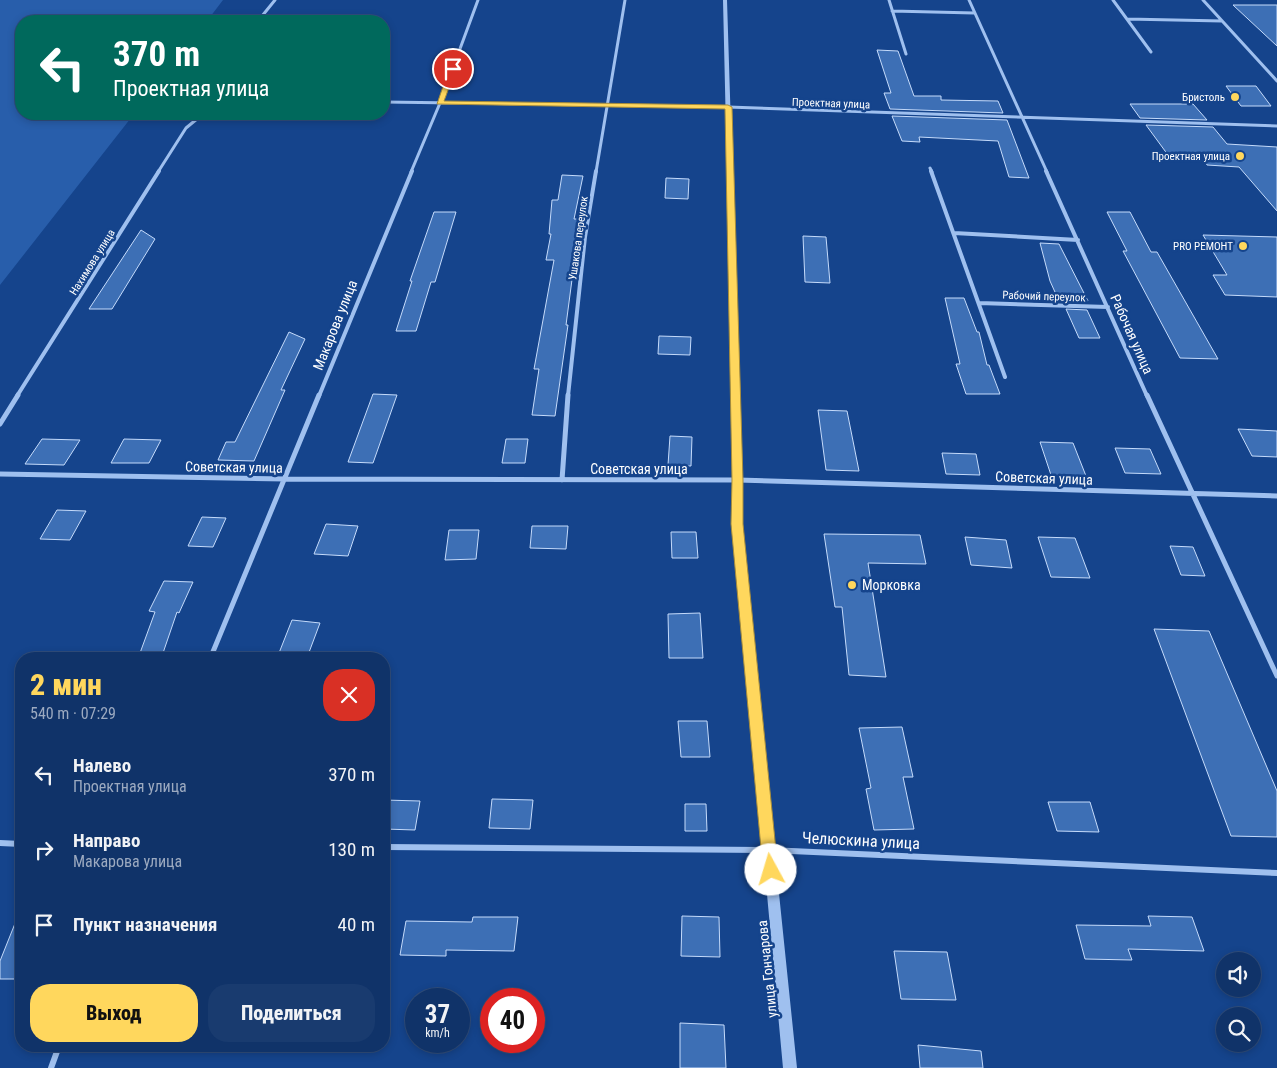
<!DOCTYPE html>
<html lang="ru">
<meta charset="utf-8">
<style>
:root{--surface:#103369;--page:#193b6f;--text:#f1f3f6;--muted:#9caac0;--line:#304e7d;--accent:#ffd75d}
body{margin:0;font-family:"Roboto Condensed",sans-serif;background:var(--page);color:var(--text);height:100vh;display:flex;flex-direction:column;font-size:19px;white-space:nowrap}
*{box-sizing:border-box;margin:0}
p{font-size:16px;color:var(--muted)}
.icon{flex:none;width:28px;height:28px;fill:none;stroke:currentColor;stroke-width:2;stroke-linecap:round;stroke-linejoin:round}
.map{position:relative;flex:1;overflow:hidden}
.details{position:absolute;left:15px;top:652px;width:375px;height:400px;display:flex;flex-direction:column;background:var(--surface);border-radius:20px;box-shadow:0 2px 8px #0003,0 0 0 1px var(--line)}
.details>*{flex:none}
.top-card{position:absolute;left:15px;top:15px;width:375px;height:105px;border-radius:20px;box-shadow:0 2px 8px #0003,0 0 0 1px var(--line);background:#00695c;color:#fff;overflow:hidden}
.tools{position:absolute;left:1216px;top:952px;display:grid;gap:10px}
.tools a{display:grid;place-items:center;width:45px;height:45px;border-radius:50%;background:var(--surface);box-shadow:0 2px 8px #0003,0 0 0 1px var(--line);font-size:25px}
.speed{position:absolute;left:405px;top:988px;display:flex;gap:10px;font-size:25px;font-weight:700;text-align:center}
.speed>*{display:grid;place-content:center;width:65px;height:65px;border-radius:50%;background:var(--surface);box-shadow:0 2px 8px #0003,0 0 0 1px var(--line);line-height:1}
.speed small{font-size:12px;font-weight:400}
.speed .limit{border:8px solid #d22;background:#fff;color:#111}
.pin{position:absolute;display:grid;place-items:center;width:42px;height:42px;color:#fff;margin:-21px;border:2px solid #fff;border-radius:50%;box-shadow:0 1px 5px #0007}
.me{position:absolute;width:55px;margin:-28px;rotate:354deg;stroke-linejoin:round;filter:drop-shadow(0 0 4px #0008)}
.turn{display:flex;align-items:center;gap:18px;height:105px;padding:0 15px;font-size:22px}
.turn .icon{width:65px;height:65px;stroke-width:2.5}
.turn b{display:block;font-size:35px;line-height:42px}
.round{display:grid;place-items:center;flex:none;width:52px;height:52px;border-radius:20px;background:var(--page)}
.headline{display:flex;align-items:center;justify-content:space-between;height:85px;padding:0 15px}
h1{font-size:30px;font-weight:800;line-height:38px;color:var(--accent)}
.cta{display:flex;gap:10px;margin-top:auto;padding:10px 15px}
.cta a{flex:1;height:58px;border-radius:20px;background:var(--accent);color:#111;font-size:20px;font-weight:800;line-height:58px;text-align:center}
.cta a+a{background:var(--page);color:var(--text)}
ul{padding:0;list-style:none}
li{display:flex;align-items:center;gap:15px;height:75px;padding:0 15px}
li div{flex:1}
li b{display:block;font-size:19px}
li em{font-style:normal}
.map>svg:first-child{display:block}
.green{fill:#285eab}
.building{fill:#3d6fb5;stroke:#c5dbfb}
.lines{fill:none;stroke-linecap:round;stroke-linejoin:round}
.minor-far3{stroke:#9fc0ef;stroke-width:3}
.minor-far2{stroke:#9fc0ef;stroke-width:4}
.minor-far1{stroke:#9fc0ef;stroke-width:5}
.minor{stroke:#9fc0ef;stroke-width:6}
.tertiary{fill:#9fc0ef;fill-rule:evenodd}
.route{fill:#ffd75d;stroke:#a68c3c}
.poi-dot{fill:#ffd75d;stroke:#15448c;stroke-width:2}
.labels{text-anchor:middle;stroke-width:5;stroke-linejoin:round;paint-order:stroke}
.far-poi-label{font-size:11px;fill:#fff;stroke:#15448c;text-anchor:end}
.far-street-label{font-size:11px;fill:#fff;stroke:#15448c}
.street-label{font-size:14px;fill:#fff;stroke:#15448c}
.poi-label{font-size:14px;fill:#fff;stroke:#15448c;text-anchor:start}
.near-street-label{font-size:16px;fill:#fff;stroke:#15448c}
</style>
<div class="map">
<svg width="1277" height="1068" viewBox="0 0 1277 1068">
<rect width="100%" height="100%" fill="#15448c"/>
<path class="green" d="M0,0H223L207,21H21V114H134L0,285Z"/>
<path class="building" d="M1233,5H1277V46Z
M877,50L898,51L914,96H941V100L998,101L1003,113L890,109L884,93H891Z
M1226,86H1256L1271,106H1241Z
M1130,104H1193L1207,120L1140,118Z
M892,116L1007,120L1029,178L1009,177L998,141L919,137L920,142L902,141Z
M1146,125L1213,127L1227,144L1277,147V211L1239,167L1207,165L1203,155H1168Z
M562,175L583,176L574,219H580L566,325H568L555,416L532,415L539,369H534L554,260H546L551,234H549L552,200H558Z
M666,178L689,179L688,199L665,198Z
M434,212H456L435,282H431L416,331H396L412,281H410Z
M1107,212H1130L1151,252H1157L1218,359L1180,358L1123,251H1127Z
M141,230L155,239L112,309H89Z
M1203,235L1277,237V297L1225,295L1213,275H1227Z
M803,236L826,237L830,283L805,282Z
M1040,243L1059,244L1088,301H1082L1083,302L1059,301L1050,281Z
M945,298H964L977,332H979L987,365H989L1000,394H966L956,364H960Z
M1066,309L1087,310L1100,338H1079Z
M289,332L305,339L281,390H285L254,461L218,460L226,442H235Z
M659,336L691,337L690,355L658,354Z
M373,394L397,395L373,463L348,462Z
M818,410L847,411L859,471L826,470Z
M1238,429L1277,431V457L1252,456Z
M670,436L692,437L691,466L668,465Z
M42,439L80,440L64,465L25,464Z
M124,439L161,440L149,463H111Z
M506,439H528L525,463H502Z
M1040,442L1073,443L1086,476L1051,475Z
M1115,448L1150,449L1161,474L1125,473Z
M942,453L976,454L980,475L946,474Z
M57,510L86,511L70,540L40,539Z
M202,517L226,518L213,547L188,546Z
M326,524L358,526L348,556L314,554Z
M532,526H568L566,549L530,548Z
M449,530H479L476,559L445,560Z
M671,532H696L698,558H672Z
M824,534L920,535L926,564L868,563L886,677L849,675L842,607H835Z
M965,537L1006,540L1012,568L971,565Z
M1038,537L1075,538L1090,578L1051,577Z
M1170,546L1193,547L1205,576L1181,575Z
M164,581L193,582L179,613L177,612L163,653H140L155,612L149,611Z
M700,613L703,658H669L668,614Z
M292,620L320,623L308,655L279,653Z
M1154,629L1209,631L1277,791V837L1231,836Z
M678,721H707L710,757H681Z
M902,727L913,777H903L914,829L874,830L866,789L871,788L859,728Z
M492,799L533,800L530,829L489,828Z
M384,800L420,801L415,830L384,829Z
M1048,802H1090L1099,832L1057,831Z
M685,804H706L707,831H685Z
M20,911L21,979H0V961Z
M682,916L719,917L720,957L681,956Z
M1148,916L1192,917L1204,951L1128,949L1132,960L1085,959L1076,925L1151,926Z
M473,917H518L514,951L446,950V956L400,955L406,921L472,922Z
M894,951L947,952L956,1000L901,999Z
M680,1023L724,1025L726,1068H680Z
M918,1045L981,1051L983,1068H920Z"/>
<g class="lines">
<path class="minor-far3" d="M889,0L906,54
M969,0L1047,172
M1113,0L1151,52
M1203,0L1277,81
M892,11L974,13
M1127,19L1222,21
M258,21L275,0
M384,102L728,107L1277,126
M930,168L932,172
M158,172L186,128L203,114
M411,172L440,103L478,0
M596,172L625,0"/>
<path class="minor-far2" d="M931,171L1005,377
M1046,171L1147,396
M954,233L1078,240
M979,303L1108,307
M17,396L159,171
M319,396L412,171
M568,396L585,237L596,171"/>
<path class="minor-far1" d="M1147,395L1277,676
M0,424L18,395
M0,474L285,479L738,480L1277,496
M562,480L568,395
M210,659L319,395"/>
<path class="minor" d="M0,843L21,844
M384,847L769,850L1277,873
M51,1068L59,1046"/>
<path class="tertiary" d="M723,0H727L742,480L741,525L797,1068H783L733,525L734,480Z"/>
</g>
<path class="route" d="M453,67L456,69L444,101L728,105L732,107L743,480V524L778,870L776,875L771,877L766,875L763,870L731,524L732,480L725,109L437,104L449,69Z"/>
<g class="poi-dot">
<circle cx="1235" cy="97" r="5"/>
<circle cx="1240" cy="156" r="5"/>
<circle cx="1243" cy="246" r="5"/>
<circle cx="852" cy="585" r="5"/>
</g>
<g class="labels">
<g class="far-poi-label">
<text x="1225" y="101">Бристоль</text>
<text x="1230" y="160">Проектная улица</text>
<text x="1233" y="250">PRO РЕМОНТ</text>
</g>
<g class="far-street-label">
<text transform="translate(831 103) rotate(2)" y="4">Проектная улица</text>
<text transform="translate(578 238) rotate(-82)" y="4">Ушакова переулок</text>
<text transform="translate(92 262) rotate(-58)" y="4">Нахимова улица</text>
<text transform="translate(1044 296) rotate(2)" y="4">Рабочий переулок</text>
</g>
<g class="street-label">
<text transform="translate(335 325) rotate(-68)" y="5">Макарова улица</text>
<text transform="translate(1132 334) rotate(66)" y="5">Рабочая улица</text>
<text transform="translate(234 467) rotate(1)" y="5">Советская улица</text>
<text x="639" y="474">Советская улица</text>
<text transform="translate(1044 478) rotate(2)" y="5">Советская улица</text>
<text transform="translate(767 969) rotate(-96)" y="5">улица Гончарова</text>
</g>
<g class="poi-label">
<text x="862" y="590">Морковка</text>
</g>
<g class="near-street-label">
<text transform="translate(861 840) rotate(3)" y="6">Челюскина улица</text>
</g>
</g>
</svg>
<div class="tools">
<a><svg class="icon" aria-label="sound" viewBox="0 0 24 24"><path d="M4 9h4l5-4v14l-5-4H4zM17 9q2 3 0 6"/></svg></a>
<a><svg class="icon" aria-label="search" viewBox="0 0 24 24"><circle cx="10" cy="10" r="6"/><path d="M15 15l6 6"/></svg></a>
</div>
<div class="speed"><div>37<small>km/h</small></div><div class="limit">40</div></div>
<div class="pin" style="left:453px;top:69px;background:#d93025"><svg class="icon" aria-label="arrive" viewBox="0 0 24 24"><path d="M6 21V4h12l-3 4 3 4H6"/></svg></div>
<svg class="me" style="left:771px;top:870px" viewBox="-20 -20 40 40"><circle r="19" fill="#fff"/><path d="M0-13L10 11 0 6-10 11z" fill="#ffd75d"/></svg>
<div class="top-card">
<div class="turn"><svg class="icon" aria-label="left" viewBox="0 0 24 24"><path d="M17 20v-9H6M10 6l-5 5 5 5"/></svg><div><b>370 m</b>Проектная улица</div></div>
</div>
<section class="details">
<div class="headline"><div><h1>2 мин</h1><p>540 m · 07:29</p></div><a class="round" style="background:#d93025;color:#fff"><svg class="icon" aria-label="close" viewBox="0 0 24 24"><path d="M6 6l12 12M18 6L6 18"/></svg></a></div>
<ul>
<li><svg class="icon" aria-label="left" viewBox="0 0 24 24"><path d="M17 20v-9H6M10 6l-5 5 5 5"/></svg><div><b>Налево</b><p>Проектная улица</p></div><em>370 m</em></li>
<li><svg class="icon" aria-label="right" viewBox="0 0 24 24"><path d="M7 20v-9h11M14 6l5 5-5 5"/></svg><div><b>Направо</b><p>Макарова улица</p></div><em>130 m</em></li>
<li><svg class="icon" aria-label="arrive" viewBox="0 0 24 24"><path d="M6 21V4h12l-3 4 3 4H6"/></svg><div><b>Пункт назначения</b></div><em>40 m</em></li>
</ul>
<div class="cta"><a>Выход</a><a>Поделиться</a></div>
</section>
</div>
